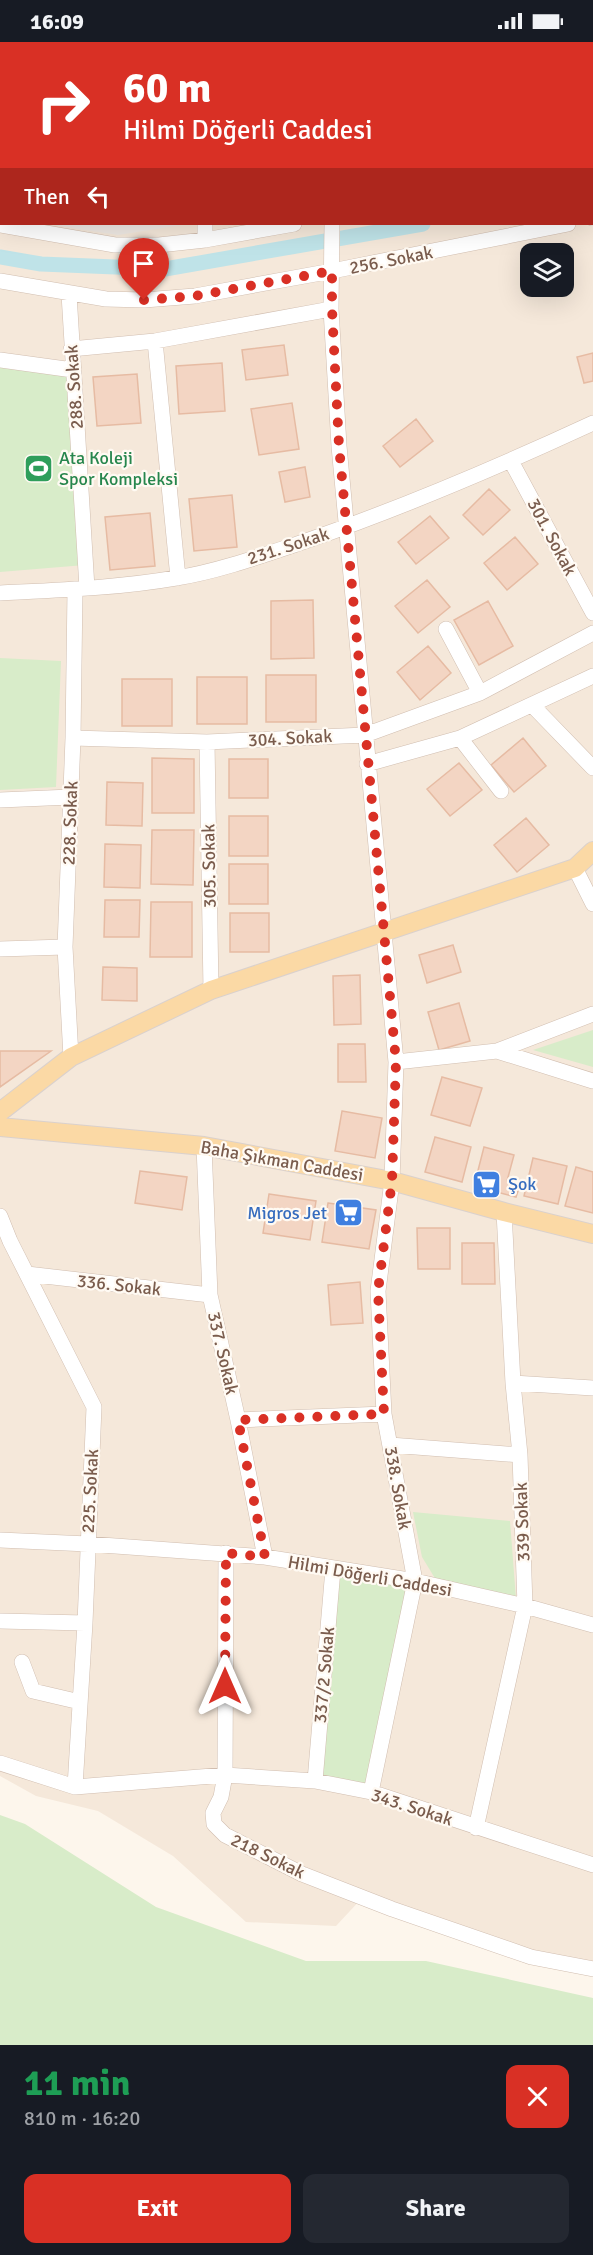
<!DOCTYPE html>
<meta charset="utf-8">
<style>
:root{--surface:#171b24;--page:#242831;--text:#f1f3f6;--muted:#9ea1a6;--accent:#d93025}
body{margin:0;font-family:Signika,sans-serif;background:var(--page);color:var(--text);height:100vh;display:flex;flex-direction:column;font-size:22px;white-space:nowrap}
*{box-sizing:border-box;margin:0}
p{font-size:20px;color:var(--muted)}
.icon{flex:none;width:33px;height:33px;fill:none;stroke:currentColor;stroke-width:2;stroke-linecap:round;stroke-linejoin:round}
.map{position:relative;height:2003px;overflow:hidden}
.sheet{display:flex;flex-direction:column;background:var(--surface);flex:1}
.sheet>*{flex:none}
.top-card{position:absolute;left:0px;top:0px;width:594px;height:183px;box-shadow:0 6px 24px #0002;background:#d93025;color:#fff;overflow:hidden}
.tools{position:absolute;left:520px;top:201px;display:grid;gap:12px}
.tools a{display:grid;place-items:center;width:54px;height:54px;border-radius:12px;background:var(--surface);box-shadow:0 6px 24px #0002;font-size:30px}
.pin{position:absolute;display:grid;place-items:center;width:51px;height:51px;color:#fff;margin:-62px -26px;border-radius:50% 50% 50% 0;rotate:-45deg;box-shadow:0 0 6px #0007}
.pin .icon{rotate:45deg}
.me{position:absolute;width:66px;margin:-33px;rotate:0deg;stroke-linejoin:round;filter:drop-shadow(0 0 4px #0008)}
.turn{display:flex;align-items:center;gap:21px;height:126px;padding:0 24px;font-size:27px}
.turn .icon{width:78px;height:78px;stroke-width:2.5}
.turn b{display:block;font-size:42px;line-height:51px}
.then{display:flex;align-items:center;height:57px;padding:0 24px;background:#0003;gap:12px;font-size:22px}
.round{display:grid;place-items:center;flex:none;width:63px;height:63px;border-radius:12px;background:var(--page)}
.overview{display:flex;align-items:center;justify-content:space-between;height:102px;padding:0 24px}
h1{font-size:36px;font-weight:800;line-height:45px;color:#1e9e55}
.action{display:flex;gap:12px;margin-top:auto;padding:12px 24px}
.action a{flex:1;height:69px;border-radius:12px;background:var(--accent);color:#fff;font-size:24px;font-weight:800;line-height:69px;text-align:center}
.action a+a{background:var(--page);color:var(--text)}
.status{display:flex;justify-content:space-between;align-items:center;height:42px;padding:0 30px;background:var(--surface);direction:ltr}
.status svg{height:16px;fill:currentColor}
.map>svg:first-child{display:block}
.residential{fill:#f5e8da;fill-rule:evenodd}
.industrial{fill:#efe9e4}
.green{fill:#d8ecc9}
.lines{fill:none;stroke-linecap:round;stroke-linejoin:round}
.canal{stroke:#bfe3e8;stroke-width:15}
.building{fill:#f3d5c3;stroke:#e6bba3;stroke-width:1.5}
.minor-casing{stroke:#d1beb0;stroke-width:16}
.major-casing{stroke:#dad1cd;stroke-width:20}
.minor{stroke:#fff;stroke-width:15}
.major{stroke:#fbd9a5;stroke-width:18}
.route{stroke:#d93025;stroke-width:10;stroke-dasharray:0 18}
.labels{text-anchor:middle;stroke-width:4.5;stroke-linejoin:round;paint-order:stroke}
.street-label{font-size:18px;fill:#7a5c4d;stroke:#fffaf3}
.leisure-label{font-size:18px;fill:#27864d;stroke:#fffaf3;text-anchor:start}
.shop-label{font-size:18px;fill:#366cbe;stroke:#fffaf3;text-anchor:start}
</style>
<div class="status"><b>16:09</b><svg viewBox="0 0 49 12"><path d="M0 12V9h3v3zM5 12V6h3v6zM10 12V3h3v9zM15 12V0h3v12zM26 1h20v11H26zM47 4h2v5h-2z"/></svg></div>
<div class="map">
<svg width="593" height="2003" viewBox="0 0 593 2003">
<rect width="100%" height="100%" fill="#fdf6ec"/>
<path class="residential" d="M0,0H593V1927L363,1855L336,1884L246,1880L173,1814L98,1769L36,1754L0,1734ZM2,2H592V182H2ZM531,212H564V244H531Z"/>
<path class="industrial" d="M0,0H593V112L592,2H2L0,174Z
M46,182H188L118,193Z"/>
<path class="green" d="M0,322L68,329L85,523L0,530Z
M0,616L61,619L56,745L0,748Z
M593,988V1025L533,1008Z
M413,1470L510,1479L516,1557L436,1538L422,1515Z
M333,1527L415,1539L371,1750L315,1739Z
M0,1773L25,1782L156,1865L306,1919H426L593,1956V2003H0Z"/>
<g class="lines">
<path class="canal" d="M592,151H593
M0,215L41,222L165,227L423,182"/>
</g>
<path class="building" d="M284,303L288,333L246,338L242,308Z
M593,311V339L584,341L577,315Z
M222,321L225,369L179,372L176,324Z
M137,332L141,381L97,384L93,335Z
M292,361L299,407L259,413L251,367Z
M416,377L433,399L400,425L383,404Z
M305,425L310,455L285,460L279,430Z
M489,447L510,468L483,493L463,473Z
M232,453L237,505L194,509L189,457Z
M150,471L155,524L110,528L105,475Z
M430,474L449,496L416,522L398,500Z
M515,495L538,522L507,548L484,521Z
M427,538L450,565L418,591L395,564Z
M313,558L314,616L271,617V559Z
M488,559L513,604L479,623L454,578Z
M428,604L451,631L420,658L397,630Z
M266,633H316V680H266Z
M197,635H247V682H197Z
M122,637H172V684H122Z
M523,696L546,724L514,750L491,723Z
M152,716L194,717V771H152Z
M229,717H268V756H229Z
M459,721L482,748L450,774L427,747Z
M107,740L143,741L142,784L106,783Z
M229,774H268V814H229Z
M526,776L549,803L517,830L494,803Z
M152,788H194L193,843L151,842Z
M105,802L141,803L140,846L104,845Z
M229,822H268V862H229Z
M105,858H140L139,895H104Z
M151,860H192V915H150Z
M230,871H269V910H230Z
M453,903L461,930L427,941L419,913Z
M103,925L137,926V959L102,958Z
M360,933L361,982L334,983L333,934Z
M459,961L470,999L439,1008L428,970Z
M338,1002H365L366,1040H338Z
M0,1009H51L0,1045Z
M442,1035L482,1046L470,1084L431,1073Z
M342,1069L382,1076L375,1116L335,1109Z
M435,1095L471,1105L462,1140L425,1130Z
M484,1105L514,1113L507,1139L520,1143L516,1155L474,1144Z
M533,1116L567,1124L558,1162L524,1154Z
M576,1125L593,1130V1171L565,1164Z
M140,1129L187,1135L182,1168L135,1161Z
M269,1152L316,1159L310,1198L263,1191Z
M328,1161L376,1168L369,1207L322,1200Z
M417,1186H450V1227H418Z
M462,1201H494L495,1242H462Z
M360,1240L363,1281L331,1283L328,1243Z"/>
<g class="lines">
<defs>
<path id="minor" d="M481,0V2
M207,2V0
M331,2V0
M0,15L2,30
M0,70L2,69
M592,126H593
M592,176H593
M205,182V198
M332,182L331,267L339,404L396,1020L392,1139L378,1249L384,1372L415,1539L371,1750
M0,183L115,203H159L205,198L294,182
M0,239L106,257L144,258L195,254L332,229L568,182
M69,252L87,546
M155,299L178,536
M71,307L155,299L331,267
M0,318L73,328
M511,419L593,571
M0,551C59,548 118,546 176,536C216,530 264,513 303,500C402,466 498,425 593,381
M446,587L480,651
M532,663L593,726
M73,696L207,700L365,693L480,651L593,591
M460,696L501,749
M207,700L211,948
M367,722L460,696L593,634
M0,758L71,755
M575,826L593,862
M0,907L65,905
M497,1009L593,1039
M71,1015L65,905L73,696L75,548
M396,1020L497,1009L593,972
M204,1104L210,1253L238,1378L265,1515
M0,1174L10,1199L94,1365L85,1581L75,1745
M27,1232L210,1253
M513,1341L593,1346
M238,1378L384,1372
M390,1403L520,1413
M0,1498L88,1502L265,1515L415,1539L525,1564L593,1583
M226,1511L225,1733L315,1739L371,1750L593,1823
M0,1579L85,1581
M22,1620L33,1649L80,1660
M0,1721L75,1745L225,1733L221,1755L213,1771L214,1782L225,1793L302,1832L392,1867L531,1915L593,1927
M315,1739L333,1527
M476,1786L525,1564L520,1413L513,1341L504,1170"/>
<path id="major" d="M0,1070L71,1015L211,948L575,826L593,809
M0,1085L204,1104L392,1139L504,1170L593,1192"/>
</defs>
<use href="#minor" class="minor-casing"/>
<use href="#major" class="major-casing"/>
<use href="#minor" class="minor"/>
<use href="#major" class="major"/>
</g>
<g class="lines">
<path class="route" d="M144,258L195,254L332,229V267L339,404L396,1020L392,1139L378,1249L384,1372L238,1378L265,1515L226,1511L225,1644"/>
</g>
<defs>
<symbol id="stadium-square" viewBox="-11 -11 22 22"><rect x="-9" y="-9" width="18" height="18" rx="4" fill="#2e9e5b" stroke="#fffaf3"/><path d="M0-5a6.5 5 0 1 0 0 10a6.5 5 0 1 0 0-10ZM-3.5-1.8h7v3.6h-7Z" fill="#fff"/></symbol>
<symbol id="supermarket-square" viewBox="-11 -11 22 22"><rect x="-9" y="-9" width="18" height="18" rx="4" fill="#3f7fe0" stroke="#fffaf3"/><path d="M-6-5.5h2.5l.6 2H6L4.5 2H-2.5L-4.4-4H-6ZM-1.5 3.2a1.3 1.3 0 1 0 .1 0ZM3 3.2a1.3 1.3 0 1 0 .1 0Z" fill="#fff"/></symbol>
</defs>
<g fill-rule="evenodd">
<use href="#stadium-square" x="22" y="410" width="33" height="33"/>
<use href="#supermarket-square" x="470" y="1126" width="33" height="33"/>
<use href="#supermarket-square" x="332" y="1154" width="33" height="33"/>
</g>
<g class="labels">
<g class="street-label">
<text transform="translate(391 218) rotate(-11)" y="6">256. Sokak</text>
<text transform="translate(74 345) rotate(-94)" y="6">288. Sokak</text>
<text transform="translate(552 495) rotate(62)" y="6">301. Sokak</text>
<text transform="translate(288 504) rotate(-18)" y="6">231. Sokak</text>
<text transform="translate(290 696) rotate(-3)" y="6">304. Sokak</text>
<text transform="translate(70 781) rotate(-88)" y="6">228. Sokak</text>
<text transform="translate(209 824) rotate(-91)" y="6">305. Sokak</text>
<text transform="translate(282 1119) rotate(10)" y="6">Baha Şıkman Caddesi</text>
<text transform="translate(119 1243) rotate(6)" y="6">336. Sokak</text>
<text transform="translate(223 1311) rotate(77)" y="6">337. Sokak</text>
<text transform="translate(398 1446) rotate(80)" y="6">338. Sokak</text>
<text transform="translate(90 1449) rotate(-87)" y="6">225. Sokak</text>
<text transform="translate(522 1480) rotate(-92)" y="6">339 Sokak</text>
<text transform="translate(370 1534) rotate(10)" y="6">Hilmi Döğerli Caddesi</text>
<text transform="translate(324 1633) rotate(-85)" y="6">337/2 Sokak</text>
<text transform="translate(412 1765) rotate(18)" y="6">343. Sokak</text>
<text transform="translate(268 1814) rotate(26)" y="6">218 Sokak</text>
</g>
<g class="leisure-label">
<text x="59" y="422">Ata Koleji<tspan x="59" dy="21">Spor Kompleksi</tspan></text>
</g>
<g class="shop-label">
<text x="508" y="1148">Şok</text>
<text x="327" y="1177" text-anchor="end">Migros Jet</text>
</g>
</g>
</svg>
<div class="tools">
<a><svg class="icon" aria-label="layers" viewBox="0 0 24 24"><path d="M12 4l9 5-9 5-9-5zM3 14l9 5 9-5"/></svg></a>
</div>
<div class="pin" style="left:144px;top:258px;background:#d93025"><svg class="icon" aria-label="arrive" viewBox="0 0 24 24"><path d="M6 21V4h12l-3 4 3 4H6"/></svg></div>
<svg class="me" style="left:225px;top:1644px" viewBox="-20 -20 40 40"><path d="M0-17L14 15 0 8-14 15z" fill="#d93025" stroke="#fff" stroke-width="4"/></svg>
<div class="top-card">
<div class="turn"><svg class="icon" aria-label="right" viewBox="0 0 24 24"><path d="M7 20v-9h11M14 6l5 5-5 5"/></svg><div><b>60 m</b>Hilmi Döğerli Caddesi</div></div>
<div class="then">Then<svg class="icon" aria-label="left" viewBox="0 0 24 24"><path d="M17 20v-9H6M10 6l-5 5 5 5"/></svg></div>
</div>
</div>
<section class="sheet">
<div class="overview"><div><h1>11 min</h1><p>810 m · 16:20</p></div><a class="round" style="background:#d93025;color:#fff"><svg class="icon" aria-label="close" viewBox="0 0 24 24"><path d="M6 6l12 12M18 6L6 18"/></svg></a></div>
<div class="action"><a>Exit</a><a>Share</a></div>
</section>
